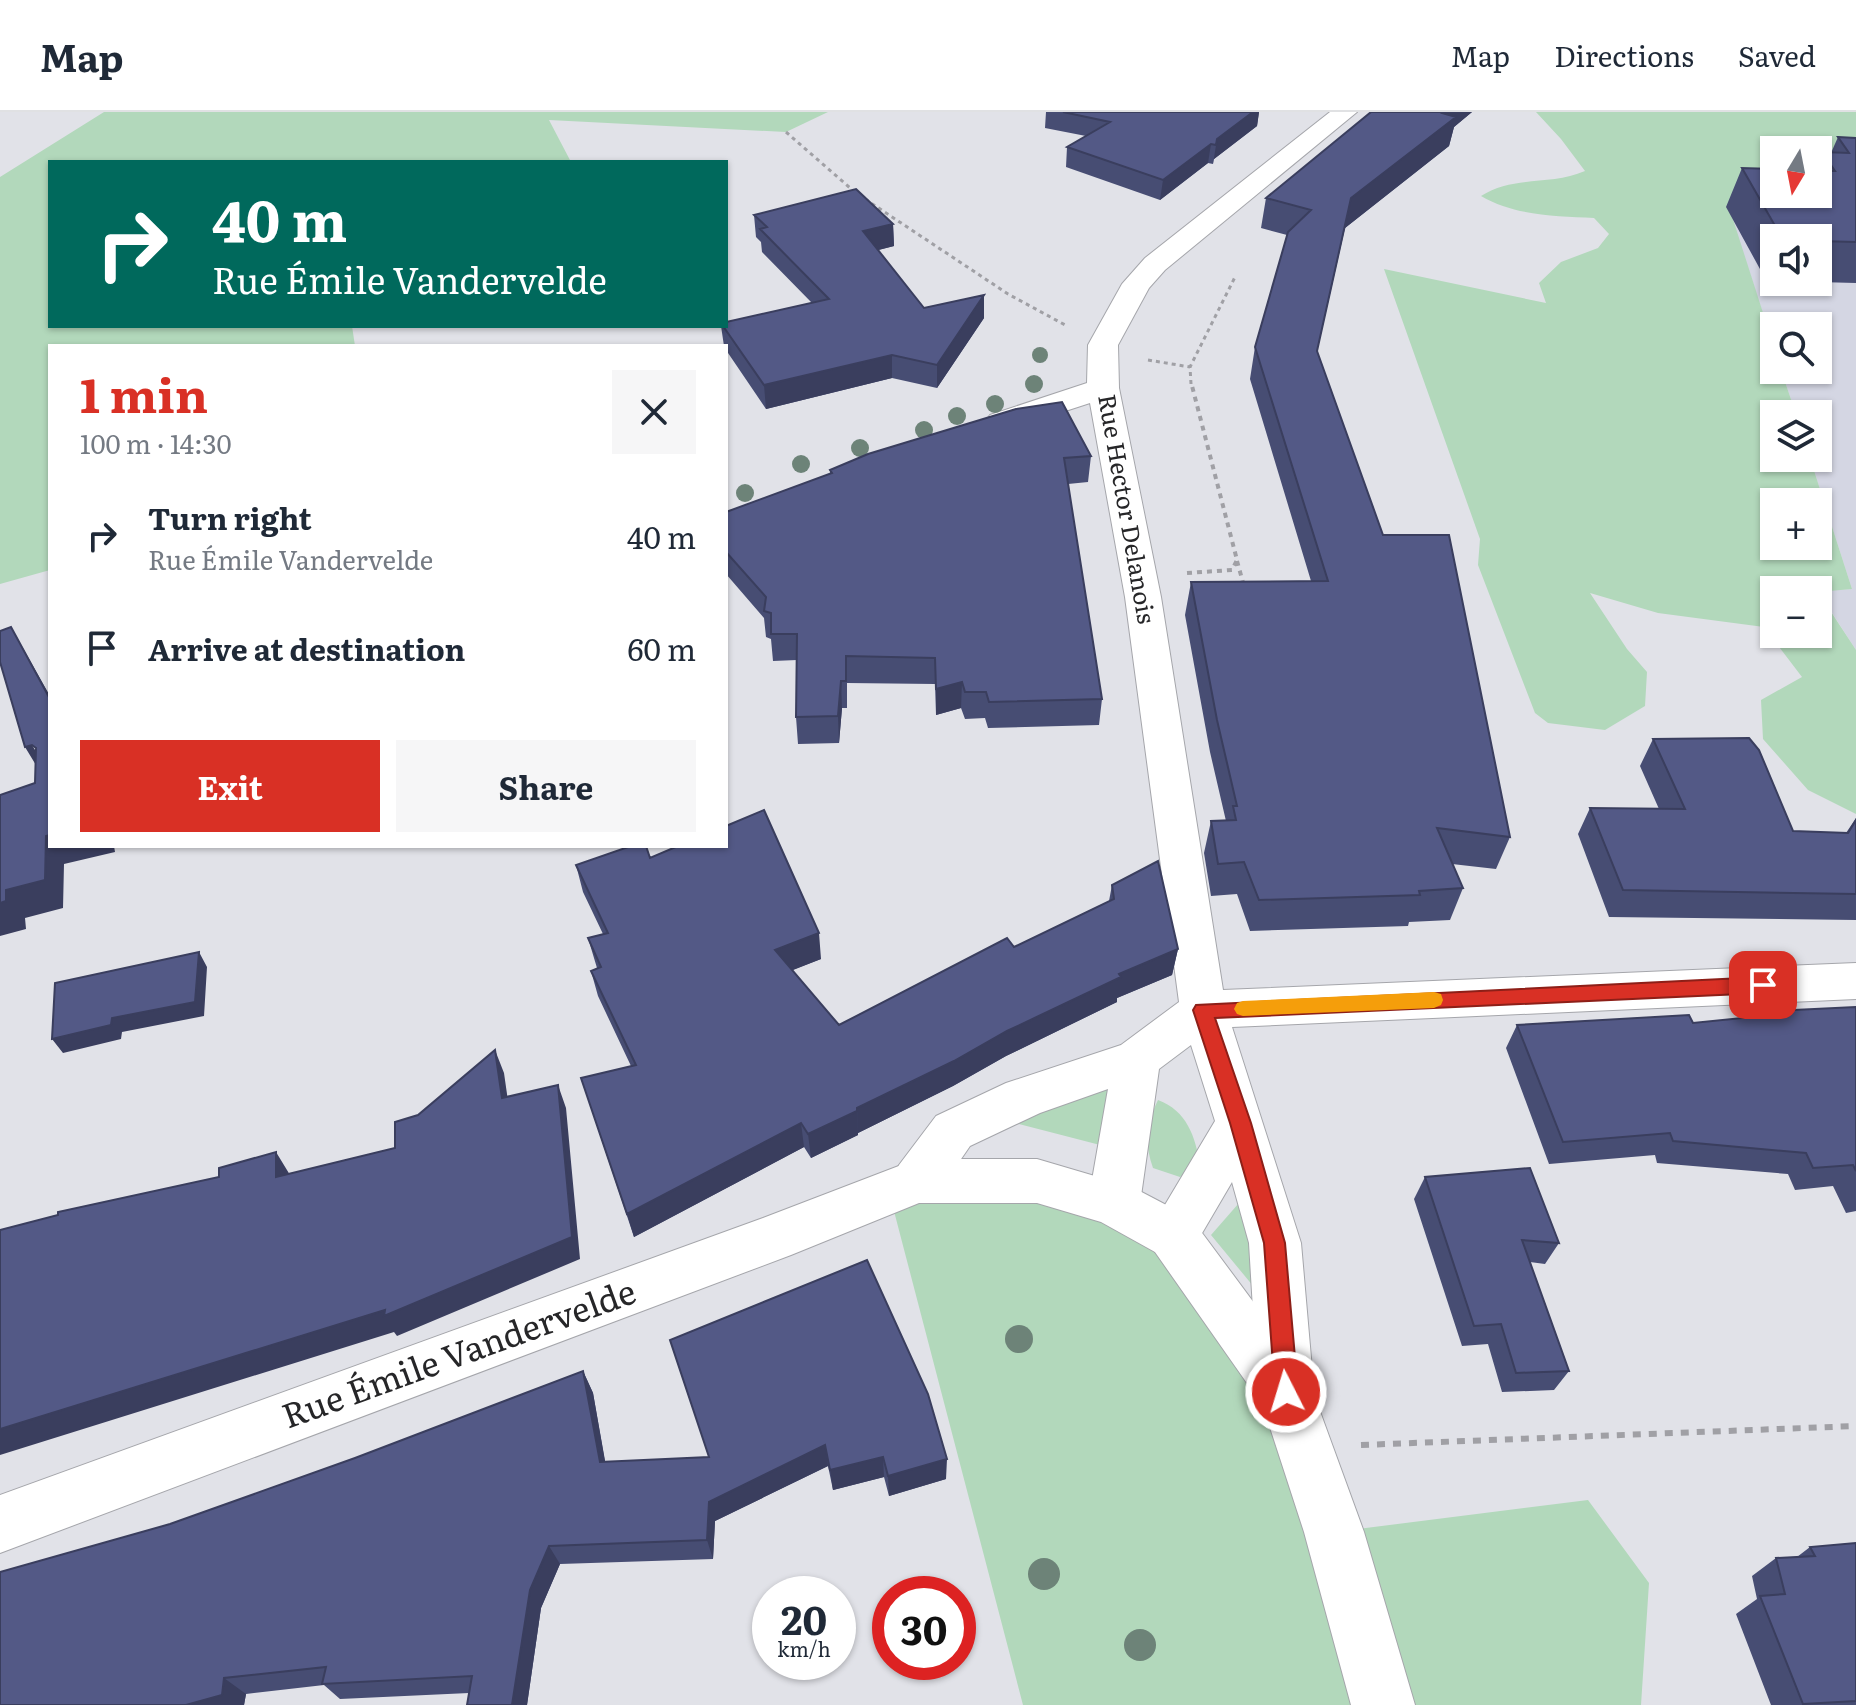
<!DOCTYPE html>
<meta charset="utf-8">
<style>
:root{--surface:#fff;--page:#f6f6f7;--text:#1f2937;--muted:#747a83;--line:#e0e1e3;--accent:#d93025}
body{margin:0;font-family:Literata,serif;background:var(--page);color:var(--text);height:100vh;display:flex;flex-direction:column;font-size:30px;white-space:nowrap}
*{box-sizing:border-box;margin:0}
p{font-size:26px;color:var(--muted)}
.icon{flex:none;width:44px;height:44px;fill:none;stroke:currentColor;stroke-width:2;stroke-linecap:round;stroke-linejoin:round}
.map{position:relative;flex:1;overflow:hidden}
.side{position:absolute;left:48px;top:232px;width:680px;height:504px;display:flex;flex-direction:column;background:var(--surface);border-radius:0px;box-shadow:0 2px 6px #0004}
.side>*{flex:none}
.top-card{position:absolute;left:48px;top:48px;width:680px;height:168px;border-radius:0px;box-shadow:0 2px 6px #0004;background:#00695c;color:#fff;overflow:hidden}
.needle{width:52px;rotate:190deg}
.fabs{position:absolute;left:1760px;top:24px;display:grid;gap:16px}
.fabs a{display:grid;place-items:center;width:72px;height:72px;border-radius:0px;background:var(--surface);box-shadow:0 2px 6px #0004;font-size:40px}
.speed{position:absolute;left:752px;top:1464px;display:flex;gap:16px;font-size:40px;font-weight:700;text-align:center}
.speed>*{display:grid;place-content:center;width:104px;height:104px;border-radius:50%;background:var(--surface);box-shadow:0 2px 6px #0004;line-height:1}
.speed small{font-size:20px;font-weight:400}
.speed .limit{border:12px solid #d22;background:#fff;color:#111}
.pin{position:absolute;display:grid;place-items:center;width:68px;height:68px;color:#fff;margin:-34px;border-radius:16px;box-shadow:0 4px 12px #0006}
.me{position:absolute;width:88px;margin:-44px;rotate:355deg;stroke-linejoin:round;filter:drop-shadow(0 0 6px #0008)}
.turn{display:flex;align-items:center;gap:28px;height:168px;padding:0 32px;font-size:36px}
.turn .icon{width:104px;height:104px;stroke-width:2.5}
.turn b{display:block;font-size:56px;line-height:68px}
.round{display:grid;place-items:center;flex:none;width:84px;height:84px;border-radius:0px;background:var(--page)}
.headline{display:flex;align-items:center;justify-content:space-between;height:136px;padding:0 32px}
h1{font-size:48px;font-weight:700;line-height:60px;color:var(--accent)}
.primary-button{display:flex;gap:16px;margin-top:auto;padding:16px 32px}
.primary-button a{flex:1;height:92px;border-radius:0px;background:var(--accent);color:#fff;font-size:32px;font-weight:700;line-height:92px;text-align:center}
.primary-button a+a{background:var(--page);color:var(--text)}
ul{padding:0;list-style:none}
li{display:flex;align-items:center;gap:24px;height:112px;padding:0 32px}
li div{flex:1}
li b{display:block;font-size:30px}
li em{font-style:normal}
header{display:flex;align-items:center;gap:48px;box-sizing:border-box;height:112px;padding:0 40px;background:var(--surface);border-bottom:2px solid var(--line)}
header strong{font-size:38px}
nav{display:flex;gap:44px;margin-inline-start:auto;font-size:28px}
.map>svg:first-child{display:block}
.built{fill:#d4d6e3;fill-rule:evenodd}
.green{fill:#b2d8bb;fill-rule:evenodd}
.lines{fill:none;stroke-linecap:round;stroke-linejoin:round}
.minor-casing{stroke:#a5a6ab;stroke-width:2}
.secondary-casing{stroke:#a5a6ab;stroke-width:2}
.path-far2{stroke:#a0a0a5;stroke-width:3;stroke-dasharray:4 4;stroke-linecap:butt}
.path-far1{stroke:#a0a0a5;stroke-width:4;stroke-dasharray:5 5;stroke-linecap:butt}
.path{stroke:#a0a0a5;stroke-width:6;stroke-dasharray:8 8;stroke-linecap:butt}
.minor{fill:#fff;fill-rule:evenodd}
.secondary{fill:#fff;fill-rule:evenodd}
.tree{fill:#6d8378}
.wall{fill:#474d73}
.shaded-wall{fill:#3a3e5e}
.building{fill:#535986;stroke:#3a3e5e;stroke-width:2}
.route{fill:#d93025;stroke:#8d1f18;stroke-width:2}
.slow{fill:#f59e0b}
.labels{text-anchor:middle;stroke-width:8;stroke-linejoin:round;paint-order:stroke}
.far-street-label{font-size:24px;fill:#262628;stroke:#fff}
.near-street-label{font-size:34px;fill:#262628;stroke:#fff}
</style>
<header>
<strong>Map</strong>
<nav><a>Map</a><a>Directions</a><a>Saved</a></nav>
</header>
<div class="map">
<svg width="1856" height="1593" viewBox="0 0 1856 1593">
<rect width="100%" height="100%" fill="#e1e2e8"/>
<path class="built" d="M1856,60V538L1818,479L1852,477L1810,346H1818V302H1796L1781,258H1818V214H1774V235L1730,101L1818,82ZM1774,126H1818V170H1774Z"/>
<path class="green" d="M104,0H828L786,20L549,8L571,50H50V214H352L355,234H50V458L0,472V65Z
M1536,0H1856V60H1818V38H1774V82L1731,101L1774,235V258H1781L1796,302H1774V346H1810L1852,477L1818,480L1856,538V702L1808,678L1763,627L1761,588L1802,565L1764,515L1658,501L1590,481L1627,537L1647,560L1645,594L1605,618L1548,611L1535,601L1478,453L1480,427L1384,157L1546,191L1539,171L1561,150L1598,136L1609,122L1594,106C1556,104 1515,104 1481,84C1513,63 1551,74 1585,59L1561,27ZM1774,390H1818V434H1774ZM1774,478H1818V522H1774Z
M1115,970L1104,1034L1011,1010Z
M1158,988C1187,999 1195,1024 1200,1052L1180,1065L1153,1056C1144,1030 1146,1013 1158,988Z
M1037,1069L1173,1123L1334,1420L1588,1388L1649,1471L1641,1593H1023L889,1080Z
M1246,1083L1263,1186L1211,1123Z"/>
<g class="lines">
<defs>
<path id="minor" d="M1330,0H1357L1165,158L1149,176L1118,233L1119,276L1161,485L1223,878L1856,851V887L1232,915L1301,1131L1314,1280L1306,1299L1286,1307L1266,1299L1258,1280L1249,1131L1232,1070L1191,1140L1173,1146L1155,1140L1147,1123L1215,1009L1191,933L1159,957L1140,1091L1132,1107L1114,1114L1096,1107L1088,1091L1108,977L1040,1001L970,1034L935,1085L917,1091L899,1085L892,1069L899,1053L936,1004L1006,971L1121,933L1179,890L1125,485L1090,291L1001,320L990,317L985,310L990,303L1087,271L1088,233L1122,172L1145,146Z"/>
<path id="secondary" d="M917,1047H1037L1132,1075L1191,1106L1306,1261L1364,1420L1415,1593H1351L1304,1420L1263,1294L1155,1140L1101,1110L1037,1091H919L791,1143L0,1441V1383L763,1106Z"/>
</defs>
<use href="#minor" class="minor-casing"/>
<use href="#secondary" class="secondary-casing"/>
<path class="path-far2" d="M786,20L857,82
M865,87L1008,182L1067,214
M1148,248L1190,255
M1191,272L1190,255L1236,163"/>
<path class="path-far1" d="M1237,449L1244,474
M1187,461L1232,458L1237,448L1191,270"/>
<path class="path" d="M1361,1333L1856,1314"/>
<use href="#minor" class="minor"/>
<use href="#secondary" class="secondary"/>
</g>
<g class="tree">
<circle cx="1040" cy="243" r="8"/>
<circle cx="1034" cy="272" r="9"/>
<circle cx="995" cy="292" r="9"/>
<circle cx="957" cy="304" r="9"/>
<circle cx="924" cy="318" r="9"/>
<circle cx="860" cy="336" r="9"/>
<circle cx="801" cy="352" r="9"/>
<circle cx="745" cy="381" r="9"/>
<circle cx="1019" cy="1227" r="14"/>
<circle cx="1044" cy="1462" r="16"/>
<circle cx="1140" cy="1533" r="16"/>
</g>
<path class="wall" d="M1046,0H1259L1257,14L1214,47L1213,52L1208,51L1160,88L1066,55L1067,35L1086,24L1045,16Z
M1371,0H1472L1454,15L1449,34L1345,116L1317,240L1383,423L1510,725L1496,757L1452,752L1463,776L1450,808L1409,810L1408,814L1250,819L1237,782L1211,784L1204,741L1211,709H1226L1210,640L1185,503L1191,470L1311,469L1250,267L1255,235L1287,123L1261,116L1266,86Z
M1838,25L1856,26V171L1818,170V126H1774V168H1766L1726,95L1742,56L1818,82V50L1822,40L1831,41Z
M754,103L893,112L894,134L878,138L924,196L984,206L937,276L892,266L766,297L726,238V234H724L721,214L812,191L762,140L761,130L756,125Z
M1091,344L1088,370L1068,372L1102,587L1099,613L988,616L985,606L965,607L961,596L936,603L935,572L847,571V596H842L839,631L798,632L796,605L797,548L773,549L771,527L766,525L764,506L726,462V400L830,362V358Z
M1653,627L1793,719L1846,721L1856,706V808L1609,805L1578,722L1590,696L1659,697L1640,654Z
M650,746L821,847L792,858L839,913L1014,835L1109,789L1112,773L1178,837L1172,863L1117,886V890L1006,944L953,974L858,1021V1023L811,1046L804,1035L634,1125L581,966L631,954L598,884L591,859L597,856L588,826L603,822L583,780L576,753Z
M1856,895V1099L1846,1101L1833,1074L1795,1078L1788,1062L1657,1051L1655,1043L1549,1052L1506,936L1517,913L1693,911L1769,903L1771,899Z
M1425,1065L1559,1131L1545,1152L1530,1150L1569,1259L1554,1278L1502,1280L1488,1232L1462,1234L1414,1087Z
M670,1228L946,1367L889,1384L884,1365L833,1378L828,1354L715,1409L713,1447L560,1452L541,1496L527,1593H467L469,1581L340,1587L324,1573L246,1582L244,1593H0L170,1412L355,1346L583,1259L593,1281L605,1350L709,1345Z
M1856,1431V1593H1771L1736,1502L1757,1487L1752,1464L1776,1446L1797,1445L1810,1435Z"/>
<path class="shaded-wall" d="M1253,0H1259L1257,14L1214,47L1213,52L1217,27Z
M1443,0H1472L1454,15L1449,34L1345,116L1351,86Z
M1211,32L1208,51L1160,88L1163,68Z
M893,112L894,134L863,142V119Z
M984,183V206L937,276V253Z
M892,243V266L766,297L764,273Z
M11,515L50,584V587Z
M841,569L842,596L839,631L838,604Z
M962,570L961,596L936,603V577Z
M32,633L49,661L42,663L25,635Z
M50,723V734H114L115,740L64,752L63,796L25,806L26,817L0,824V791L6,778L46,724Z
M819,821L821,847L778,864L775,838Z
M1178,837L1172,863L1117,886V890L1006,944L953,974L858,1021L857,996L1119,862Z
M199,840L207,855L204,904L122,920L121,927L63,941L52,927L112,906Z
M495,938L504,961L511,1010L502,986Z
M558,973L566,996L580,1147L397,1224L394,1220L0,1343V1317Z
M857,999L858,1023L811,1046L808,1022Z
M801,1011L804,1035L634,1125L627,1102Z
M276,1040L290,1063L276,1065Z
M583,1259L593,1281L609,1371L600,1350Z
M825,1333L828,1354L715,1409L713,1447L707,1428L709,1390Z
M883,1345L884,1365L833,1378L830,1358Z
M947,1347L946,1367L889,1384L888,1364Z
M549,1434L560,1452L541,1496L527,1593H512L530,1478Z
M224,1566L246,1582L244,1593H186Z"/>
<path class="building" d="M1063,0H1253L1217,27L1216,33L1211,32L1163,68L1067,35L1110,10Z
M1371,0H1443L1442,1L1456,5L1351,86L1317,239L1383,423H1449L1510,725L1437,716L1463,776L1419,779L1420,783L1259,788L1244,750L1218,752L1211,709L1236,708L1233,694H1237L1217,608L1191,470L1328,469L1255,235L1288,120L1311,98L1266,86Z
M1838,25L1856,26V130L1818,129V126H1782L1742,56L1774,57V82H1818V59H1835L1822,40L1849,41Z
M856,77L893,112L863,119L924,196L984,183L937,253L892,243L764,273L723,214H726V210L829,187L760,117L767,115L754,103Z
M1062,290L1091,344L1064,346L1102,587L989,590L986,580H965L962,570L936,577L935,546L846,544V569H841L838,604L796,605L797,522H771V501L764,499L766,485L726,440V400L832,361L830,358L868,342L1016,297Z
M11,515L50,587V723L46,724L45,768L6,778V789L0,791V683L35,671L36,636L32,633L25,635L0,550V519Z
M1749,626L1759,638L1793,719L1848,721L1856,708V782L1623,778L1590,696L1685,697L1653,627Z
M764,698L819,821L775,838L839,913L1007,826L1014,835L1114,787L1112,773L1158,749L1178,837L1119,862L1121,865L1007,919L954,949L857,996V999L808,1022L801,1011L627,1102L581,966L636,953L591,859L601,855L588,826L608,821L576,753L631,734H646L650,746L678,734H726V714Z
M199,840L195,890L112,906L111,913L52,927L55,871Z
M1856,895V1059L1853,1053L1813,1056L1806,1041L1673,1029L1670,1021L1563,1030L1517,913L1689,903L1693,911L1772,903L1771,899Z
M495,938L502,986L558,973L572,1125L384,1204L385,1198L0,1317V1118L58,1103V1100L219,1065V1056L276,1040V1065L395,1036V1010L418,1003Z
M1530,1056L1559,1131L1522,1128L1569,1259L1516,1261L1501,1212L1474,1214L1425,1065Z
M867,1148L928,1282L947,1347L888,1364L883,1345L830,1358L825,1333L709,1390L707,1428L549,1434L530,1478L512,1593H467L472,1564L322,1572L326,1555L224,1566L222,1583L186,1593H0V1460L170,1412L355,1346L583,1259L600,1350L709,1345L670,1228Z
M1856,1431V1589L1803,1592L1760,1484L1785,1482L1776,1446L1815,1444L1810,1435Z"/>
<path class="route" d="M1763,865L1770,868L1772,873L1770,878L1763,881L1215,906L1251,1011L1285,1131L1298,1280L1295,1288L1286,1291L1278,1288L1275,1280L1264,1131L1230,1011L1193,898L1196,893Z"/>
<path class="slow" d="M1434,880L1441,882L1443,888L1441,893L1434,896L1243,904L1237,902L1234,897L1237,891L1243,889Z"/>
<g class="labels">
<g class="far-street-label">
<text transform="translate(1126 397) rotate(80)" y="8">Rue Hector Delanois</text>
</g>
<g class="near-street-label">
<text transform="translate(459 1242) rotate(-20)" y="12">Rue Émile Vandervelde</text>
</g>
</g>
</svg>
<div class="fabs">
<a><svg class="needle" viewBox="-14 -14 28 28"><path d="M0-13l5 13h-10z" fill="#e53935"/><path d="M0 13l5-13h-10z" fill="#747a83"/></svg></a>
<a><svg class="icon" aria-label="sound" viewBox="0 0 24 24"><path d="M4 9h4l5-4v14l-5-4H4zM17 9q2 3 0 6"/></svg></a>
<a><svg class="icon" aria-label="search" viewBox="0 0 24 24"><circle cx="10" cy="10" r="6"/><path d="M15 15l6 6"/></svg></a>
<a><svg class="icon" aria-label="layers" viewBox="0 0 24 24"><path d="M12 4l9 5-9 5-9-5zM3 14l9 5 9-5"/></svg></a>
<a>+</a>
<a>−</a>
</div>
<div class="speed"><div>20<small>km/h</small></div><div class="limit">30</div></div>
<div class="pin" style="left:1763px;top:873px;background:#d93025"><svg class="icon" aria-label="arrive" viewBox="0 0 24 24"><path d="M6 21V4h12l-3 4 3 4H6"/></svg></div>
<svg class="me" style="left:1286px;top:1280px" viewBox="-20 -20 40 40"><circle r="17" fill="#d93025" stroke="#fff" stroke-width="3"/><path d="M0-11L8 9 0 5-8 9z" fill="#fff"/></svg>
<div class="top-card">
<div class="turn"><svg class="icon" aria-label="right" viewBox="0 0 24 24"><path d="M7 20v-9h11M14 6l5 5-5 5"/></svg><div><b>40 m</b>Rue Émile Vandervelde</div></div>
</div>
<section class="side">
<div class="headline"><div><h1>1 min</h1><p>100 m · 14:30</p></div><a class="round"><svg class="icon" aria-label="close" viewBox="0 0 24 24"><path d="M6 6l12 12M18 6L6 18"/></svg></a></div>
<ul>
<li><svg class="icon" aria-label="right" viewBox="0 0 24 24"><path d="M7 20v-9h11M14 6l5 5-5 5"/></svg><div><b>Turn right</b><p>Rue Émile Vandervelde</p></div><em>40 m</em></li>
<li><svg class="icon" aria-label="arrive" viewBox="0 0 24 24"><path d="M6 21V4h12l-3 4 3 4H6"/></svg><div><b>Arrive at destination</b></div><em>60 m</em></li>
</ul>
<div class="primary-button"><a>Exit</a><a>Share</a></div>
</section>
</div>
